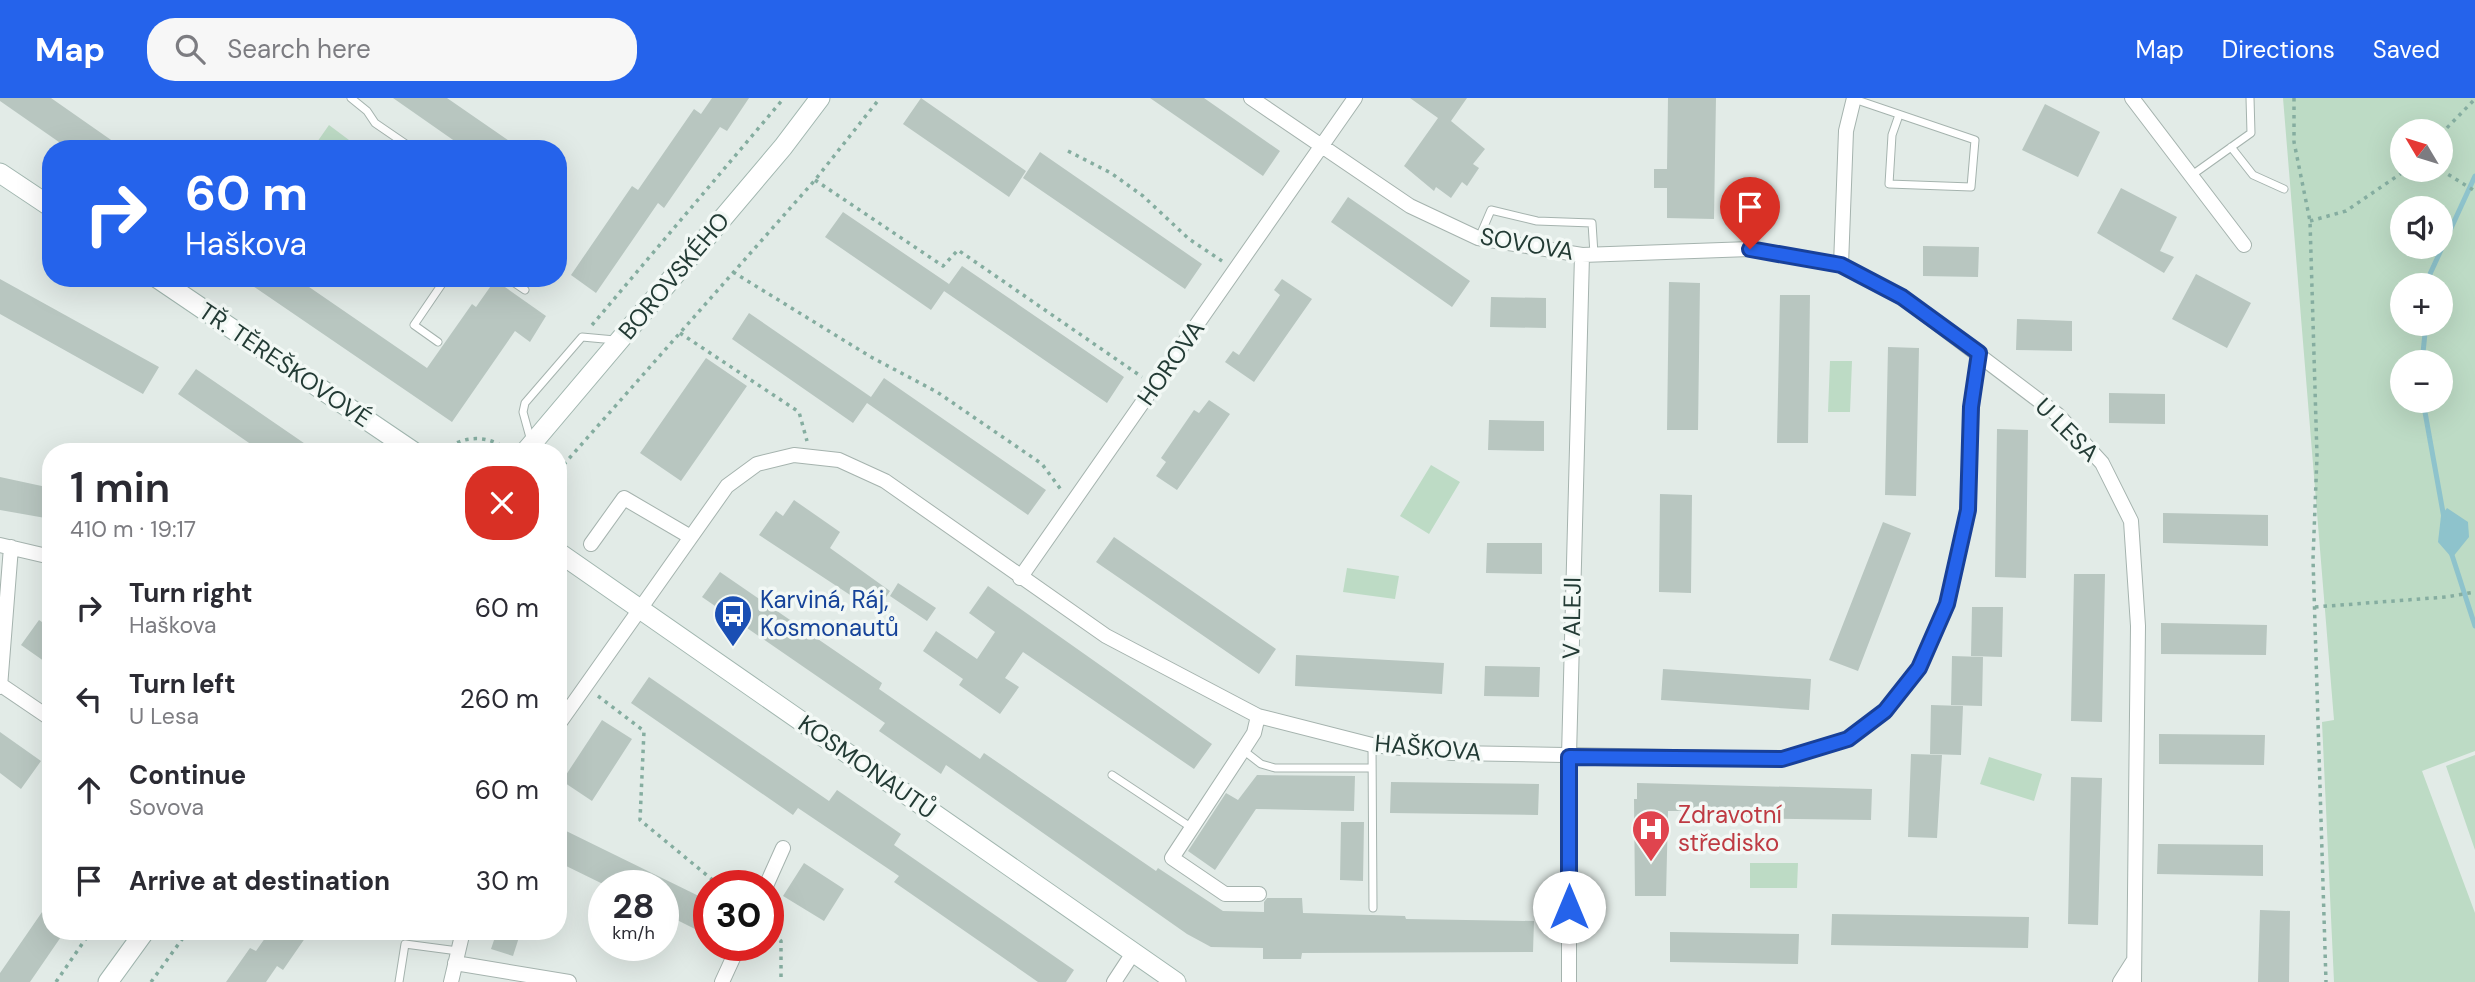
<!DOCTYPE html>
<meta charset="utf-8">
<style>
:root{--surface:#fff;--page:#f7f7f7;--text:#2b2b33;--muted:#7c7c81;--accent:#2563eb}
body{margin:0;font-family:"DM Sans",sans-serif;background:var(--page);color:var(--text);height:100vh;display:flex;flex-direction:column;font-size:26px;white-space:nowrap}
*{box-sizing:border-box;margin:0}
p{font-size:23px;color:var(--muted)}
.icon{flex:none;width:38px;height:38px;fill:none;stroke:currentColor;stroke-width:2;stroke-linecap:round;stroke-linejoin:round}
.map{position:relative;flex:1;overflow:hidden}
.drawer{position:absolute;left:42px;top:345px;width:525px;height:497px;display:flex;flex-direction:column;background:var(--surface);border-radius:28px;box-shadow:0 7px 28px #0002}
.drawer>*{flex:none}
.top-card{position:absolute;left:42px;top:42px;width:525px;height:147px;border-radius:28px;box-shadow:0 7px 28px #0002;background:#2563eb;color:#fff;overflow:hidden}
.needle{width:46px;rotate:308deg}
.controls{position:absolute;left:2390px;top:21px;display:grid;gap:14px}
.controls a{display:grid;place-items:center;width:63px;height:63px;border-radius:50%;background:var(--surface);box-shadow:0 7px 28px #0002;font-size:35px}
.speed{position:absolute;left:588px;top:772px;display:flex;gap:14px;font-size:35px;font-weight:700;text-align:center}
.speed>*{display:grid;place-content:center;width:91px;height:91px;border-radius:50%;background:var(--surface);box-shadow:0 7px 28px #0002;line-height:1}
.speed small{font-size:18px;font-weight:400}
.speed .limit{border:10px solid #d22;background:#fff;color:#111}
.pin{position:absolute;display:grid;place-items:center;width:60px;height:60px;color:#fff;margin:-72px -30px;border-radius:50% 50% 50% 0;rotate:-45deg;box-shadow:0 0 7px #0007}
.pin .icon{rotate:45deg}
.me{position:absolute;width:77px;margin:-38px;rotate:0deg;stroke-linejoin:round;filter:drop-shadow(0 0 5px #0008)}
.turn{display:flex;align-items:center;gap:24px;height:147px;padding:0 28px;font-size:32px}
.turn .icon{width:91px;height:91px;stroke-width:2.5}
.turn b{display:block;font-size:49px;line-height:60px}
.round{display:grid;place-items:center;flex:none;width:74px;height:74px;border-radius:28px;background:var(--page)}
.headline{display:flex;align-items:center;justify-content:space-between;height:119px;padding:0 28px}
h1{font-size:42px;font-weight:600;line-height:52px}
ul{padding:0;list-style:none}
li{display:flex;align-items:center;gap:21px;height:91px;padding:0 28px}
li div{flex:1}
li b{display:block;font-size:26px}
li em{font-style:normal}
header{display:flex;align-items:center;gap:42px;box-sizing:border-box;height:98px;padding:0 35px;background:var(--accent);color:#fff}
header strong{font-size:33px}
nav{display:flex;gap:38px;margin-inline-start:auto;font-size:24px}
.search{width:490px;height:63px;background:var(--page);display:flex;align-items:center;gap:18px;box-sizing:border-box;padding:0 24px;border-radius:28px;color:var(--muted);font-size:26px}
.map>svg:first-child{display:block}
.green{fill:#bddbc5;fill-rule:evenodd}
.water{fill:#8ec3cc}
.lines{fill:none;stroke-linecap:round;stroke-linejoin:round}
.stream{stroke:#8ec3cc;stroke-width:5}
.building{fill:#b8c6c0}
.lane-casing{stroke:#a5b3ae;stroke-width:9}
.street-casing{stroke:#a5b3ae;stroke-width:16}
.secondary-casing{stroke:#a1b6af;stroke-width:21}
.path{stroke:#85ada0;stroke-width:3.5;stroke-dasharray:3.5 5;stroke-linecap:butt}
.lane{stroke:#fff;stroke-width:7}
.street{stroke:#fff;stroke-width:14}
.secondary{stroke:#fff;stroke-width:19}
.route-casing{stroke:#184099;stroke-width:18}
.route{stroke:#2563eb;stroke-width:12}
.labels{text-anchor:middle;stroke-width:7;stroke-linejoin:round;paint-order:stroke}
.street-label{font-size:24px;fill:#233b35;stroke:#f2f8f5}
.transit-label{font-size:24px;fill:#164399;stroke:#f2f8f5;text-anchor:start}
.health-label{font-size:24px;fill:#be3a42;stroke:#f2f8f5;text-anchor:start}
</style>
<header>
<strong>Map</strong>
<div class="search"><svg class="icon" aria-label="search" viewBox="0 0 24 24"><circle cx="10" cy="10" r="6"/><path d="M15 15l6 6"/></svg>Search here</div>
<nav><a>Map</a><a>Directions</a><a>Saved</a></nav>
</header>
<div class="map">
<svg width="2475" height="884" viewBox="0 0 2475 884">
<rect width="100%" height="100%" fill="#e2ebe7"/>
<path class="green" d="M2283,0H2475V653L2422,673L2475,815V884H2334L2322,624L2334,622ZM2403,33H2441V72H2403ZM2403,110H2441V149H2403ZM2403,187H2441V226H2403ZM2403,264H2441V303H2403Z
M329,27L361,51H320L315,47Z
M1830,263H1852L1850,314H1828Z
M1431,367L1460,384L1429,436L1400,418Z
M1347,470L1399,478L1395,501L1343,494Z
M2475,657V752L2446,668Z
M1989,659L2042,676L2034,703L1980,686Z
M1750,765H1798L1797,790H1750Z"/>
<path class="water" d="M2447,410L2468,424L2469,439L2452,460L2438,444L2441,418Z"/>
<g class="lines">
<path class="stream" d="M2429,187L2430,176L2475,78
M2422,264L2426,226
M2423,303L2444,420
M2451,454L2475,528"/>
</g>
<path class="building" d="M0,0H51L124,51H69L0,3Z
M393,0H447L521,51H466Z
M712,0H749L727,33L720,29L664,110L658,105L596,195L571,177L632,88L638,92L694,11L701,16Z
M921,0L1026,73L1009,99L903,26Z
M1150,0H1204L1280,53L1263,78Z
M1410,0H1467L1451,23L1485,51L1473,66L1479,70L1467,88L1462,84L1451,100L1436,89L1434,93L1404,68L1438,20Z
M1668,0H1716L1714,121L1667,120V90H1654V71H1667Z
M2045,6L2100,34L2078,79L2022,52Z
M1040,54L1202,166L1185,191L1023,80Z
M2121,90L2177,119L2160,153L2174,159L2164,175L2097,135Z
M1348,99L1470,183L1452,209L1331,124Z
M843,114L949,186L931,212L825,139Z
M1923,148L1979,149L1978,179L1923,178Z
M962,168L1124,279L1107,305L944,193Z
M2196,176L2251,205L2227,250L2172,221Z
M241,180H296L427,270L472,206L476,209L495,182L546,218L530,244L515,233L452,324Z
M0,181L159,269L143,296L0,216Z
M1282,181L1312,201L1254,284L1225,264L1233,253L1239,257L1280,197L1274,192Z
M1669,184L1700,185L1698,332H1667Z
M1780,197H1810L1808,345H1777Z
M1491,199L1546,200V230L1490,229Z
M749,215L871,299L884,280L1046,392L1028,417L867,305L853,325L732,241Z
M2017,221L2072,223V253L2016,252Z
M1888,249L1919,250L1916,398L1885,397Z
M706,260L747,288L681,383L640,355Z
M196,271L237,299L317,354H262L178,296Z
M2109,295L2165,296V326L2109,325Z
M1209,302L1230,316L1177,392L1156,378L1166,364L1161,360L1194,312L1199,315Z
M1489,322L1544,323V353L1488,352Z
M1997,331L2028,332L2026,480L1995,479Z
M0,379L51,390V421L0,412Z
M1660,396L1692,397L1691,495L1659,494Z
M794,402L840,434L830,450L890,493L876,514L759,437L776,413L783,418Z
M2163,415L2268,417V448L2163,445Z
M1883,424L1911,435L1858,573L1829,562Z
M1114,439L1276,551L1259,576L1096,464Z
M1487,445H1542V476L1486,475Z
M720,474L882,585L879,591L980,661L984,655L1156,773L1158,770L1223,813L1264,814V804L1267,800H1302L1303,815L1405,818L1406,821L1534,823L1533,854L1302,855L1301,861H1263V850L1211,849L1187,836L946,667L941,676L879,633L885,625L702,499Z
M2074,476H2105L2102,624L2071,623Z
M898,485L936,510L927,523L890,498Z
M988,488L1212,646L1194,671L1023,554L1005,580L1019,589L1000,616L959,587L963,581L923,553L936,533L977,561L995,534L969,515Z
M1972,509H2003L2002,559L1971,558Z
M39,522L51,530V568L21,547Z
M2161,525L2267,527L2266,557L2161,556Z
M1296,557L1444,565L1442,596L1295,588Z
M1952,558L1983,559L1982,608L1951,607Z
M1485,568L1540,569L1539,599L1484,598Z
M1663,571L1811,581L1809,612L1661,602Z
M649,579L829,703L837,692L901,736L894,747L1074,872L1066,884H1038L894,784L899,778L798,710L793,717L631,605Z
M1931,607L1963,608L1961,657L1930,656Z
M602,622L632,641L592,703L562,683Z
M0,634L41,663L21,691L0,675Z
M2159,636L2265,637L2264,667L2159,666Z
M1911,656L1942,657L1937,740L1908,739Z
M1257,677L1355,678L1354,713L1256,711L1215,772L1188,753L1226,695L1238,702Z
M2071,679L2102,680L2098,827L2068,826Z
M1391,684L1539,686L1538,717L1390,715Z
M1637,685L1872,691L1871,722L1723,720V713H1668L1666,798H1635L1634,701H1637Z
M1341,724H1364L1363,783L1340,782Z
M558,729L709,803V838L663,815V788H607L558,764Z
M2158,746L2263,747V778L2157,776Z
M804,765L844,791L824,823L783,798Z
M51,801V833H65L30,884H0V875Z
M2260,812L2290,813L2289,884H2258Z
M1832,816L2029,819L2028,850L1831,847Z
M270,833H310L283,872L277,868L266,884H226L250,850L256,853Z
M497,833H521L513,858L491,851Z
M1670,834L1799,836L1798,866L1670,864Z"/>
<g class="lines">
<defs>
<path id="lane" d="M351,0L367,13L375,25L413,51
M1854,1L1975,42L1971,89L1889,86L1892,37L1899,17
M2231,49L2253,77L2284,91
M2192,77L2251,35L2250,0
M1479,140L1491,112L1537,123L1592,125L1594,156
M507,180L525,192
M438,244L414,227L446,180
M531,343L523,314L525,305L582,239L615,242
M1372,647L1373,810
M1243,652L1261,666L1275,670H1372
M1112,677L1192,730
M399,884L405,846L458,853"/>
<path id="street" d="M1251,0L1410,108L1478,140L1582,157L1750,151L1841,167L1902,199L2058,317L2102,365L2131,423L2138,528L2134,884
M2132,0L2244,147
M1841,167L1846,33L1854,0
M591,446L624,400L689,438
M0,447L51,459
M1020,480L1355,0
M1,587L51,621
M0,589L11,449
M1258,618L1254,635L1243,652L1172,760L1225,796H1259
M558,627L727,388L757,366L794,357L839,362L885,383L1106,538L1258,618L1372,647L1452,655L1782,661L1848,641L1885,613L1919,570L1947,506L1968,412L1971,309L1979,255
M766,788L783,750
M455,865L569,884
M451,884L463,833
M722,884L739,847
M1114,884L1133,855
M1569,884V658L1582,157
M2120,884L2134,862"/>
<path id="secondary" d="M0,75L51,109
M157,180L414,354
M525,354L783,49L820,0
M558,454L1176,884
M108,884L145,833"/>
</defs>
<use href="#lane" class="lane-casing"/>
<use href="#street" class="street-casing"/>
<use href="#secondary" class="secondary-casing"/>
<path class="path" d="M2294,0V44L2310,123L2317,358L2313,461L2326,884
M2441,36L2475,1
M1068,53L1111,75L1143,98L1189,141L1222,163
M2441,72L2475,93
M815,82L943,168L958,152L1142,279
M2310,123L2346,113L2406,72
M733,174L871,259L937,294L1042,366L1062,393
M592,227L784,0
M680,235L799,314L807,343
M443,354C461,337 488,336 507,352
M558,373L815,82L880,0
M2315,509L2446,499L2475,494
M598,598L644,633L640,722L720,788
M768,830L781,843V884
M56,884L91,833
M151,884L188,833"/>
<use href="#lane" class="lane"/>
<use href="#street" class="street"/>
<use href="#secondary" class="secondary"/>
</g>
<g class="lines">
<defs>
<path id="route" d="M1569,809V659L1782,661L1848,641L1885,613L1919,570L1947,506L1968,412L1971,309L1979,255L1902,199L1841,167L1750,151"/>
</defs>
<use href="#route" class="route-casing"/>
<use href="#route" class="route"/>
</g>
<defs>
<symbol id="bus-pin" viewBox="-11 -11 22 30"><path d="M0 17L-7.5 6A9.5 9.5 0 1 1 7.5 6Z" fill="#1a4fb4" stroke="#f2f8f5"/><path d="M-5-6H5V4H4V6H2V4H-2V6H-4V4H-5ZM-3.5-4V0h7V-4ZM-3.5 1.2v1.5H-2V1.2ZM2 1.2v1.5H3.5V1.2Z" fill="#fff"/></symbol>
<symbol id="hospital-pin" viewBox="-11 -11 22 30"><path d="M0 17L-7.5 6A9.5 9.5 0 1 1 7.5 6Z" fill="#e0444e" stroke="#f2f8f5"/><path d="M-5-5h3v3.5h4V-5h3V5h-3V1.5h-4V5h-3Z" fill="#fff"/></symbol>
</defs>
<g fill-rule="evenodd">
<use href="#bus-pin" x="711" y="494" width="44" height="60"/>
<use href="#hospital-pin" x="1629" y="709" width="44" height="60"/>
</g>
<g class="labels">
<g class="street-label">
<text transform="translate(1527 146) rotate(10)" y="8">SOVOVA</text>
<text transform="translate(674 178) rotate(-50)" y="8">BOROVSKÉHO</text>
<text transform="translate(1171 265) rotate(-55)" y="8">HOROVA</text>
<text transform="translate(285 267) rotate(34)" y="8">TŘ. TĚREŠKOVOVÉ</text>
<text transform="translate(2067 332) rotate(45)" y="8">U LESA</text>
<text transform="translate(1572 520) rotate(-89)" y="8">V ALEJI</text>
<text transform="translate(1428 650) rotate(5)" y="8">HAŠKOVA</text>
<text transform="translate(867 669) rotate(35)" y="8">KOSMONAUTŮ</text>
</g>
<g class="transit-label">
<text x="760" y="510">Karviná, Ráj,<tspan x="760" dy="28">Kosmonautů</tspan></text>
</g>
<g class="health-label">
<text x="1678" y="725">Zdravotní<tspan x="1678" dy="28">středisko</tspan></text>
</g>
</g>
</svg>
<div class="controls">
<a><svg class="needle" viewBox="-14 -14 28 28"><path d="M0-13l5 13h-10z" fill="#e53935"/><path d="M0 13l5-13h-10z" fill="#7c7c81"/></svg></a>
<a><svg class="icon" aria-label="sound" viewBox="0 0 24 24"><path d="M4 9h4l5-4v14l-5-4H4zM17 9q2 3 0 6"/></svg></a>
<a>+</a>
<a>−</a>
</div>
<div class="speed"><div>28<small>km/h</small></div><div class="limit">30</div></div>
<div class="pin" style="left:1750px;top:151px;background:#d93025"><svg class="icon" aria-label="arrive" viewBox="0 0 24 24"><path d="M6 21V4h12l-3 4 3 4H6"/></svg></div>
<svg class="me" style="left:1569px;top:809px" viewBox="-20 -20 40 40"><circle r="19" fill="#fff"/><path d="M0-13L10 11 0 6-10 11z" fill="#2563eb"/></svg>
<div class="top-card">
<div class="turn"><svg class="icon" aria-label="right" viewBox="0 0 24 24"><path d="M7 20v-9h11M14 6l5 5-5 5"/></svg><div><b>60 m</b>Haškova</div></div>
</div>
<section class="drawer">
<div class="headline"><div><h1>1 min</h1><p>410 m · 19:17</p></div><a class="round" style="background:#d93025;color:#fff"><svg class="icon" aria-label="close" viewBox="0 0 24 24"><path d="M6 6l12 12M18 6L6 18"/></svg></a></div>
<ul>
<li><svg class="icon" aria-label="right" viewBox="0 0 24 24"><path d="M7 20v-9h11M14 6l5 5-5 5"/></svg><div><b>Turn right</b><p>Haškova</p></div><em>60 m</em></li>
<li><svg class="icon" aria-label="left" viewBox="0 0 24 24"><path d="M17 20v-9H6M10 6l-5 5 5 5"/></svg><div><b>Turn left</b><p>U Lesa</p></div><em>260 m</em></li>
<li><svg class="icon" aria-label="ahead" viewBox="0 0 24 24"><path d="M12 20V5M6 11l6-6 6 6"/></svg><div><b>Continue</b><p>Sovova</p></div><em>60 m</em></li>
<li><svg class="icon" aria-label="arrive" viewBox="0 0 24 24"><path d="M6 21V4h12l-3 4 3 4H6"/></svg><div><b>Arrive at destination</b></div><em>30 m</em></li>
</ul>
</section>
</div>
